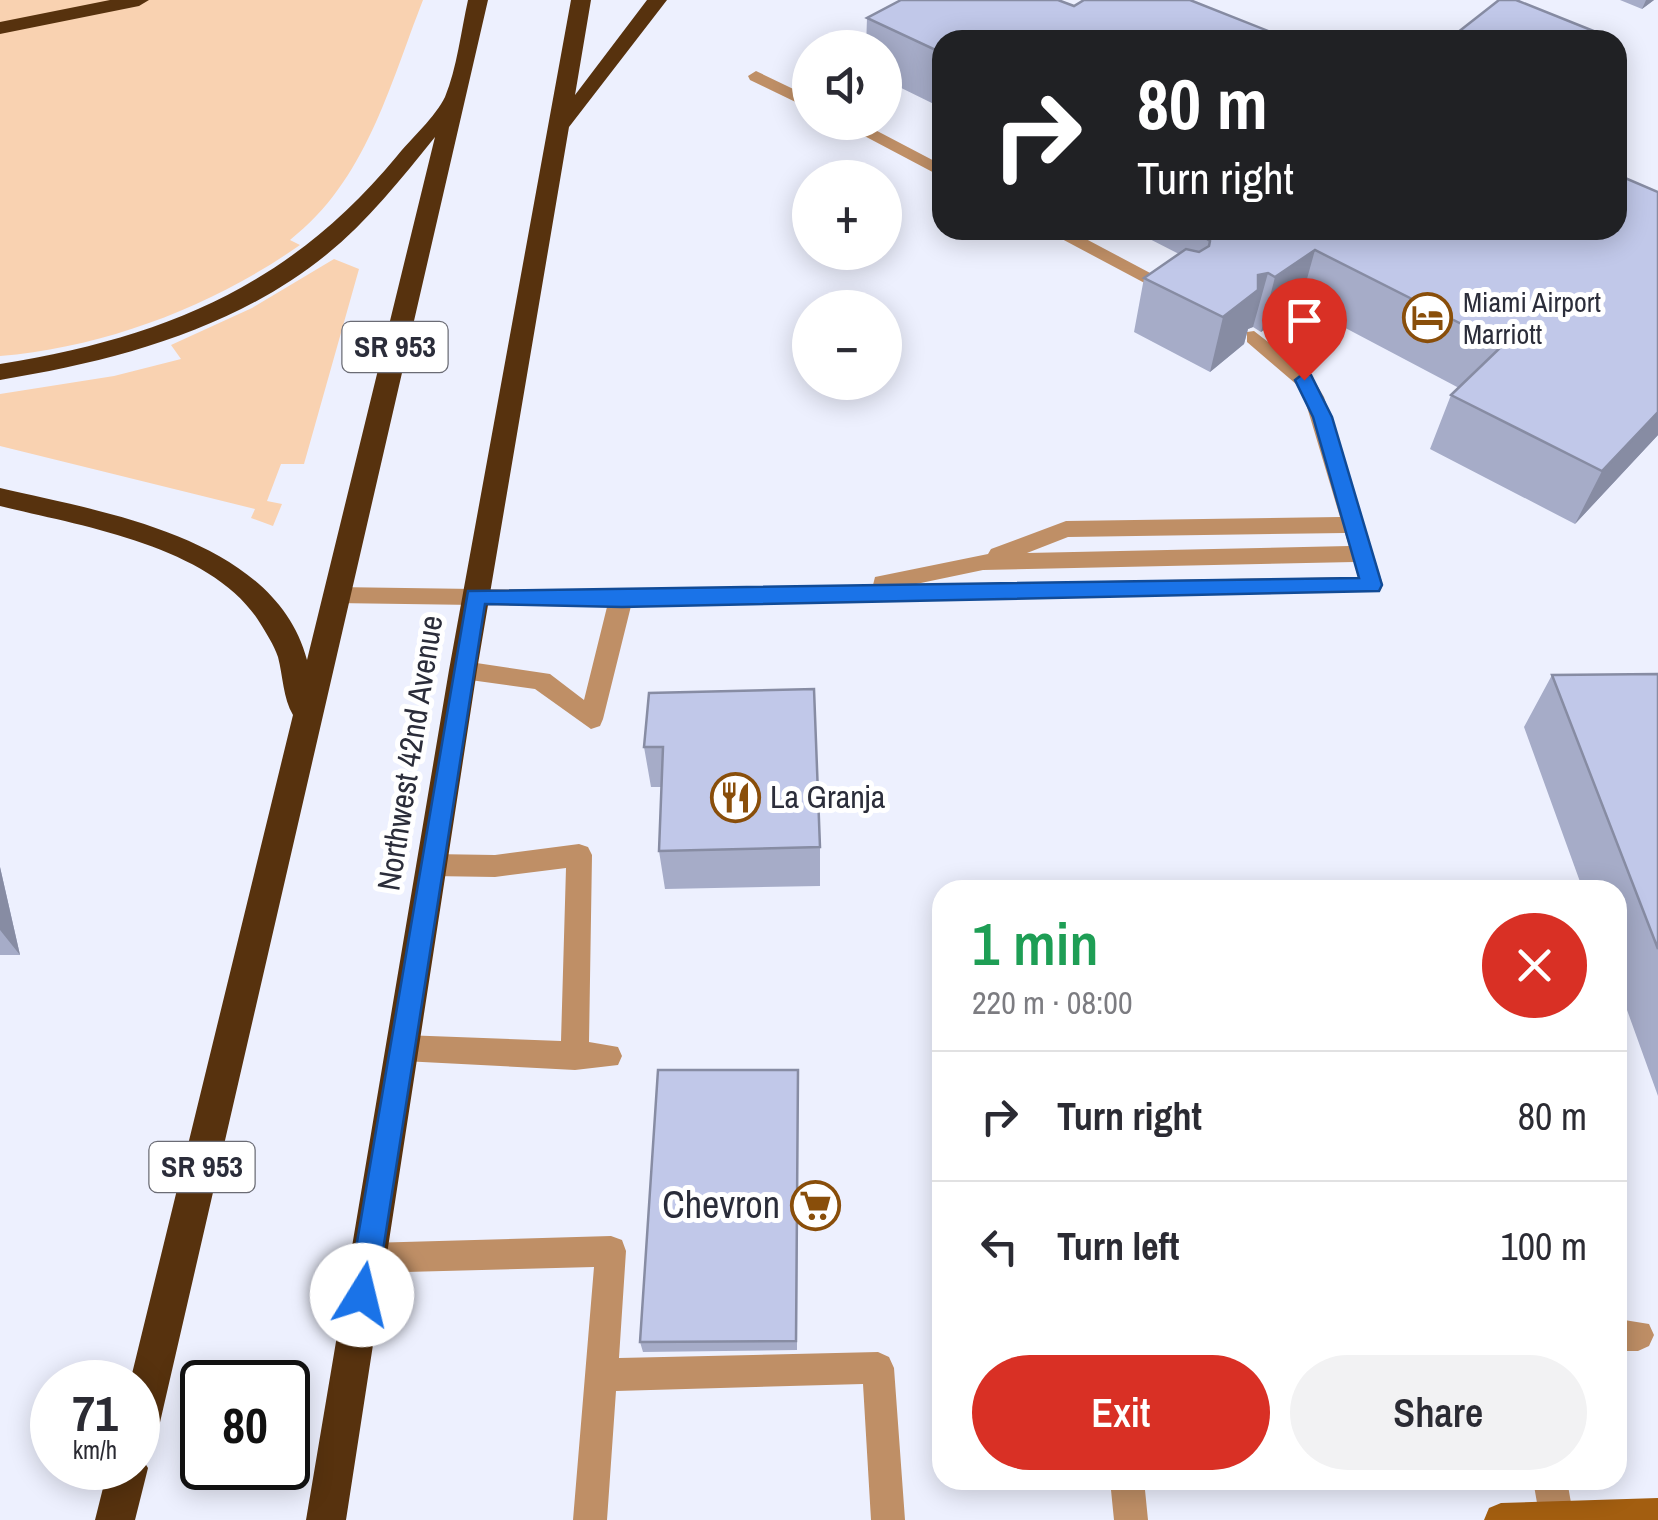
<!DOCTYPE html>
<meta charset="utf-8">
<style>
:root{--surface:#fff;--page:#f2f2f3;--text:#2b2b33;--muted:#7c7c81;--line:#e1e1e2;--accent:#d93025}
body{margin:0;font-family:"Archivo Narrow",sans-serif;background:var(--page);color:var(--text);height:100vh;display:flex;flex-direction:column;font-size:38px;white-space:nowrap}
*{box-sizing:border-box;margin:0}
p{font-size:32px;color:var(--muted)}
.icon{flex:none;width:55px;height:55px;fill:none;stroke:currentColor;stroke-width:2;stroke-linecap:round;stroke-linejoin:round}
.map{position:relative;flex:1;overflow:hidden}
.sheet{position:absolute;left:932px;top:880px;width:695px;height:610px;display:flex;flex-direction:column;background:var(--surface);border-radius:30px;box-shadow:0 5px 25px #0003}
.sheet>*{flex:none}
.hud{position:absolute;left:932px;top:30px;width:695px;height:210px;border-radius:30px;box-shadow:0 5px 25px #0003;background:#202124;color:#fff;overflow:hidden}
.controls{position:absolute;left:792px;top:30px;display:grid;gap:20px}
.controls a{display:grid;place-items:center;width:110px;height:110px;border-radius:50%;background:var(--surface);box-shadow:0 5px 25px #0003;font-size:50px}
.speed{position:absolute;left:30px;top:1360px;display:flex;gap:20px;font-size:50px;font-weight:700;text-align:center}
.speed>*{display:grid;place-content:center;width:130px;height:130px;border-radius:50%;background:var(--surface);box-shadow:0 5px 25px #0003;line-height:1}
.speed small{font-size:25px;font-weight:400}
.speed .limit{border:5px solid #111;border-radius:15px;background:#fff;color:#111}
.pin{position:absolute;display:grid;place-items:center;width:85px;height:85px;color:#fff;margin:-102px -42px;border-radius:50% 50% 50% 0;rotate:-45deg;box-shadow:0 0 10px #0007}
.pin .icon{rotate:45deg}
.me{position:absolute;width:110px;margin:-55px;rotate:9deg;stroke-linejoin:round;filter:drop-shadow(0 0 8px #0008)}
.turn{display:flex;align-items:center;gap:35px;height:210px;padding:0 40px;font-size:45px}
.turn .icon{width:130px;height:130px;stroke-width:2.5}
.turn b{display:block;font-size:70px;line-height:85px}
.round{display:grid;place-items:center;flex:none;width:105px;height:105px;border-radius:52px;background:var(--page)}
.headline{display:flex;align-items:center;justify-content:space-between;height:170px;padding:0 40px}
h1{font-size:60px;font-weight:600;line-height:75px;color:#1e9e55}
.button{display:flex;gap:20px;margin-top:auto;padding:20px 40px}
.button a{flex:1;height:115px;border-radius:60px;background:var(--accent);color:#fff;font-size:40px;font-weight:600;line-height:115px;text-align:center}
.button a+a{background:var(--page);color:var(--text)}
ul{padding:0;list-style:none}
li{display:flex;align-items:center;gap:30px;height:130px;padding:0 40px;border-top:2px solid var(--line)}
li div{flex:1}
li b{display:block;font-size:38px}
li em{font-style:normal}
.map>svg:first-child{display:block}
.green{fill:#f9d2b1}
.lines{fill:none;stroke-linecap:round;stroke-linejoin:round}
.lane{fill:#bf8f66;fill-rule:evenodd}
.secondary{fill:#a35e10;fill-rule:evenodd}
.highway{fill:#57320e;fill-rule:evenodd}
.wall{fill:#a6acc8}
.shaded-wall{fill:#878ca3}
.building{fill:#c1c8e9;stroke:#878ca3;stroke-width:2.5}
.route{fill:#1a73e8;stroke:#114b97;stroke-width:2.5}
.labels{text-anchor:middle;stroke-width:10;stroke-linejoin:round;paint-order:stroke}
.far-poi-label{font-size:28px;fill:#2b2d3a;stroke:#fff;text-anchor:start}
.shield{fill:#fff;stroke:#6b6c75;stroke-width:2.5}
.shield-label{font-size:30px;font-weight:bold;fill:#2b2d3a}
.street-label{font-size:32px;fill:#2b2d3a;stroke:#fff}
.poi-label{font-size:32px;fill:#2b2d3a;stroke:#fff;text-anchor:start}
.near-poi-label{font-size:38px;fill:#2b2d3a;stroke:#fff;text-anchor:end}
</style>
<div class="map">
<svg width="1658" height="1520" viewBox="0 0 1658 1520">
<rect width="100%" height="100%" fill="#edf0fe"/>
<path class="green" d="M0,0H423C389,87 366,181 290,240L300,245C213,306 106,347 0,356Z
M334,259L359,269L304,464H281L267,501L282,504L273,526L251,518L255,509L0,446V394L114,376L181,359L171,345L252,308Z"/>
<g class="lines">
<path class="lane" d="M756,71L810,97V109L750,80L748,76Z
M838,122H860L942,165V177Z
M1045,230H1069L1186,292L1183,296H1169Z
M1254,331L1311,375L1324,397L1383,585L1380,591L631,606L603,719L600,726L591,729L535,689L463,679L455,676L451,670L455,664L463,661L550,674L584,700L607,607L335,603L323,595L335,587L556,590L873,585L875,577L988,554L991,549L1066,521L1340,517L1304,397L1296,384L1247,342V332ZM1345,533L1349,546L1027,553L1068,537ZM1354,562L1358,577L916,584L983,570Z
M579,844L588,847L592,855L589,1042L618,1047L622,1056L618,1065L575,1070L403,1061L393,1057L389,1048L393,1039L403,1035L561,1041L566,868L495,877L432,876L423,873L419,865L423,857L432,854L495,855Z
M611,1236L622,1240L626,1251L619,1358L878,1352L889,1357L894,1368L905,1520H871L863,1384L616,1391L607,1520H573L594,1267L368,1273L357,1269L353,1258L357,1247L368,1243Z
M1618,1319L1649,1324L1654,1335L1649,1346L1638,1351H1618Z
M1110,1480H1144L1148,1520H1114Z
M1533,1480H1567L1574,1520H1540Z"/>
<path class="secondary" d="M1658,1498V1520H1484L1489,1508L1501,1503Z"/>
<path class="highway" d="M110,0H149L139,6L0,34V22Z
M468,0H488L158,1431L152,1445L138,1451V1382H130L293,715C283,698 283,676 278,657C274,645 266,633 260,623C213,546 81,526 0,506V488C103,512 275,538 307,660L435,137C401,179 368,221 326,255C233,330 115,361 0,380V364C163,338 290,286 397,156C411,139 436,116 445,97C457,68 461,31 468,0Z
M571,0H591L575,95L647,0H667L569,127L477,670L346,1520H306L449,670Z
M138,1452L148,1468L135,1520H95L108,1468H138Z"/>
</g>
<path class="wall" d="M1620,0H1654L1642,9Z
M1074,6L942,40V108L885,80V48H866L867,18Z
M1658,192V435L1575,524L1430,449L1451,395L1459,388L1300,304L1261,332L1253,327L1248,329L1244,344L1210,372L1134,332L1144,278L1179,254L1132,230H1618Z
M1658,674V1096L1618,985V890H1583L1524,727L1552,675Z
M649,693L820,847V886L665,889L659,851L662,787H651L644,747Z
M0,867L20,955H0Z
M798,1070L797,1350L643,1352L640,1342Z"/>
<path class="shaded-wall" d="M1646,0H1654L1642,9Z
M1315,250L1300,304L1261,332L1275,277Z
M1268,273L1253,327L1248,329L1244,344L1210,372L1223,317L1258,275Z
M1658,412V435L1575,524L1602,471Z
M0,867L20,955L0,930Z"/>
<path class="building" d="M901,0H1058L1074,6L1084,0H1190L1291,40H942V53L867,18Z
M1499,0H1516L1616,40H1448Z
M1618,175L1658,192V412L1602,471L1451,395L1503,345L1315,250L1275,277L1268,273L1258,275V290L1223,317L1144,278L1186,249L1199,252L1209,246L1210,241L1204,237L1215,230H1618Z
M1658,674V949L1552,675Z
M814,689L820,847L659,851L663,747H644L649,693Z
M658,1070H798L796,1341L640,1342Z"/>
<path class="route" d="M1304,373L1311,375L1332,417L1382,585L1379,591L622,607L485,604L376,1295L372,1305L362,1309L352,1305L348,1295L468,591L1359,578L1313,417L1295,380Z"/>
<defs>
<symbol id="hotel-ring" viewBox="-11 -11 22 22"><circle r="9.5" fill="#fff" stroke="#894e0a" stroke-width="1.5"/><path d="M-6-4.5h1.5V1H6V5H4.5V3h-9V5H-6ZM-4 0a1.8 1.8 0 1 1 3.6 0ZM.5 0V-2.5h3Q6-2.5 6 0Z" fill="#894e0a"/></symbol>
<symbol id="restaurant-ring" viewBox="-11 -11 22 22"><circle r="9.5" fill="#fff" stroke="#894e0a" stroke-width="1.5"/><path d="M-5-6h1v4h1v-4h1v4h1v-4h1v5L-1.5 .5V6h-2V.5L-5-1ZM5-6V6H3V1.5H1.5Q1.5-4 5-6Z" fill="#894e0a"/></symbol>
<symbol id="supermarket-ring" viewBox="-11 -11 22 22"><circle r="9.5" fill="#fff" stroke="#894e0a" stroke-width="1.5"/><path d="M-6-5.5h2.5l.6 2H6L4.5 2H-2.5L-4.4-4H-6ZM-1.5 3.2a1.3 1.3 0 1 0 .1 0ZM3 3.2a1.3 1.3 0 1 0 .1 0Z" fill="#894e0a"/></symbol>
</defs>
<g fill-rule="evenodd">
<use href="#hotel-ring" x="1400" y="290" width="55" height="55"/>
<use href="#restaurant-ring" x="708" y="770" width="55" height="55"/>
<use href="#supermarket-ring" x="788" y="1178" width="55" height="55"/>
</g>
<g class="labels">
<g class="far-poi-label">
<text x="1463" y="312">Miami Airport<tspan x="1463" dy="32">Marriott</tspan></text>
</g>
<g class="shield">
<rect x="342.5" y="322" width="105" height="50" rx="8"/>
<rect x="149.5" y="1142" width="105" height="50" rx="8"/>
</g>
<g class="shield-label">
<text x="395" y="357">SR 953</text>
<text x="202" y="1177">SR 953</text>
</g>
<g class="street-label">
<text transform="translate(410 753) rotate(-81)" y="11">Northwest 42nd Avenue</text>
</g>
<g class="poi-label">
<text x="770" y="808">La Granja</text>
</g>
<g class="near-poi-label">
<text x="780" y="1218">Chevron</text>
</g>
</g>
</svg>
<div class="controls">
<a><svg class="icon" aria-label="sound" viewBox="0 0 24 24"><path d="M4 9h4l5-4v14l-5-4H4zM17 9q2 3 0 6"/></svg></a>
<a>+</a>
<a>−</a>
</div>
<div class="speed"><div>71<small>km/h</small></div><div class="limit">80</div></div>
<div class="pin" style="left:1304px;top:380px;background:#d93025"><svg class="icon" aria-label="arrive" viewBox="0 0 24 24"><path d="M6 21V4h12l-3 4 3 4H6"/></svg></div>
<svg class="me" style="left:362px;top:1295px" viewBox="-20 -20 40 40"><circle r="19" fill="#fff"/><path d="M0-13L10 11 0 6-10 11z" fill="#1a73e8"/></svg>
<div class="hud">
<div class="turn"><svg class="icon" aria-label="right" viewBox="0 0 24 24"><path d="M7 20v-9h11M14 6l5 5-5 5"/></svg><div><b>80 m</b>Turn right</div></div>
</div>
<section class="sheet">
<div class="headline"><div><h1>1 min</h1><p>220 m · 08:00</p></div><a class="round" style="background:#d93025;color:#fff"><svg class="icon" aria-label="close" viewBox="0 0 24 24"><path d="M6 6l12 12M18 6L6 18"/></svg></a></div>
<ul>
<li><svg class="icon" aria-label="right" viewBox="0 0 24 24"><path d="M7 20v-9h11M14 6l5 5-5 5"/></svg><div><b>Turn right</b></div><em>80 m</em></li>
<li><svg class="icon" aria-label="left" viewBox="0 0 24 24"><path d="M17 20v-9H6M10 6l-5 5 5 5"/></svg><div><b>Turn left</b></div><em>100 m</em></li>
</ul>
<div class="button"><a>Exit</a><a>Share</a></div>
</section>
</div>
